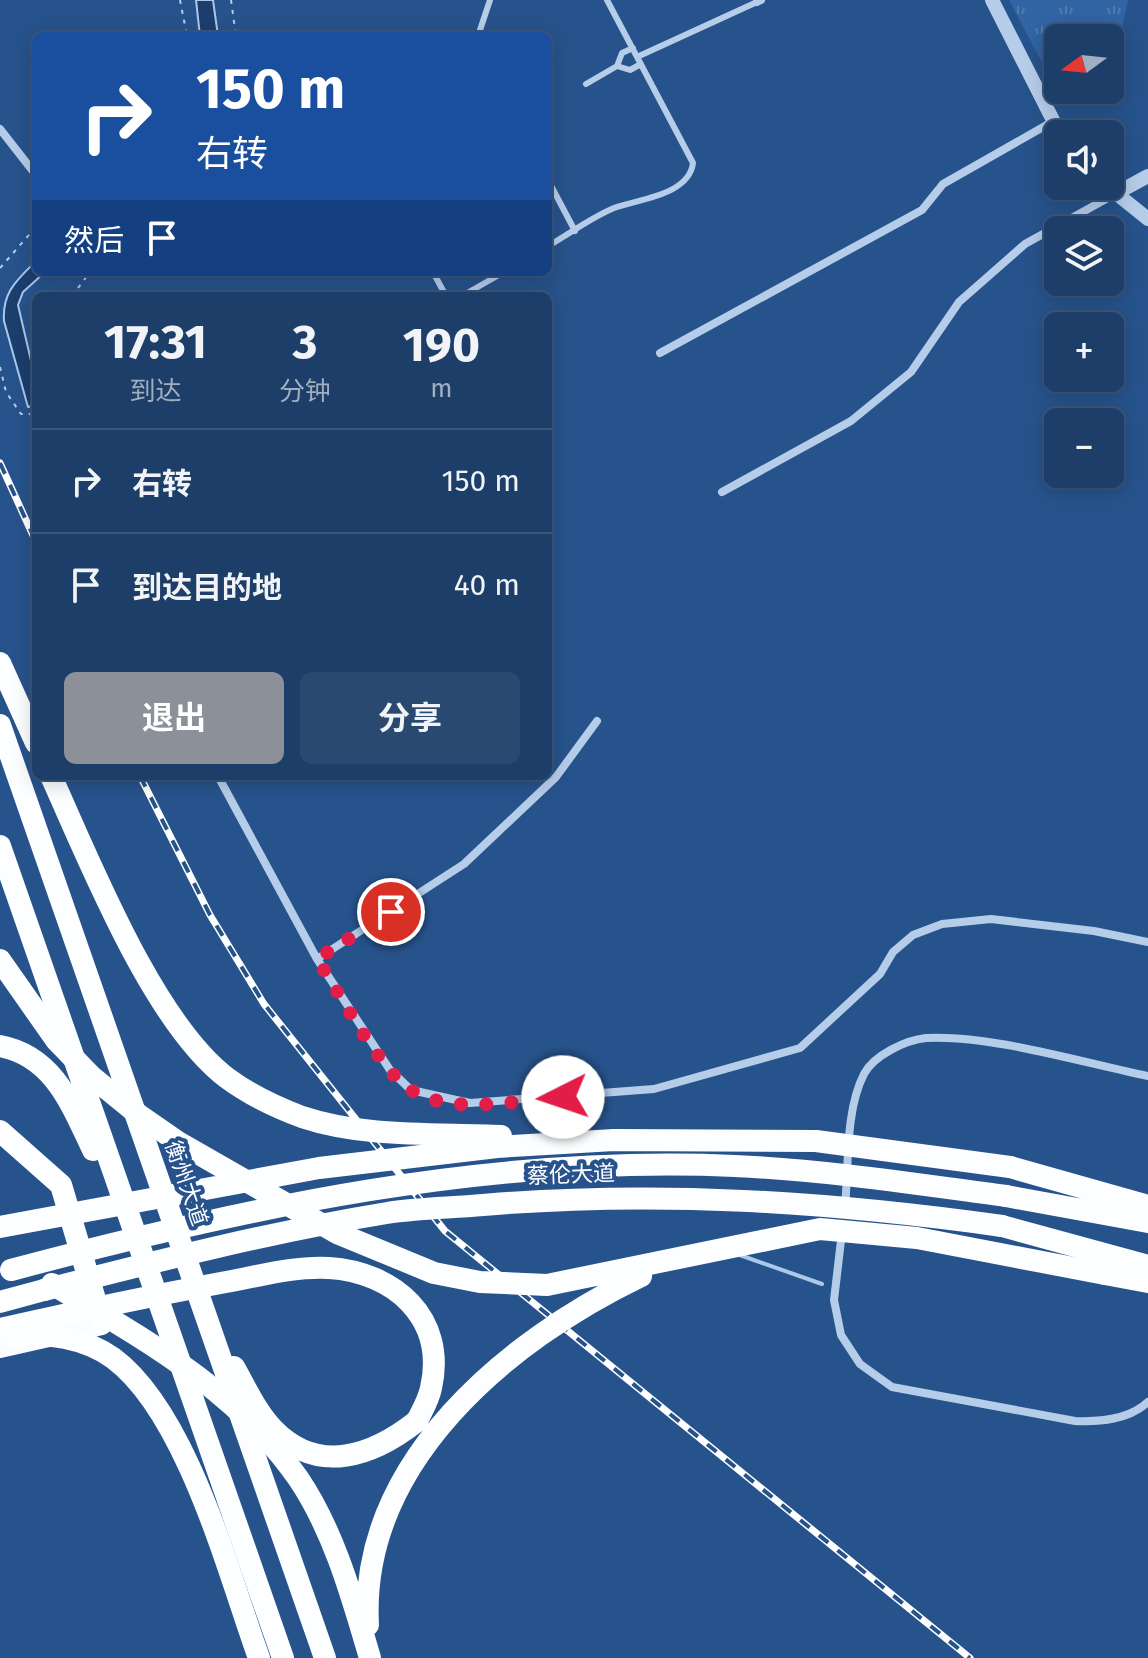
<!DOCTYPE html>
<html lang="zh">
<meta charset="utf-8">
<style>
:root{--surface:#1d3e69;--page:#2a4971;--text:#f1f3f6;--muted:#a0aec0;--line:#3b577d;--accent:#8c9099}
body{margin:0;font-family:"Fira Sans","Noto Sans SC",sans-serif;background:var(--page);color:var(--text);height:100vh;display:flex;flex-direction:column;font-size:30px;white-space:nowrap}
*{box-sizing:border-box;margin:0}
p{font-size:26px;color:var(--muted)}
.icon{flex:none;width:44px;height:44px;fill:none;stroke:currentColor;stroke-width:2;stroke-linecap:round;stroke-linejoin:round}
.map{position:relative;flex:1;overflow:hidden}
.details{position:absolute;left:32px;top:292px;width:520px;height:488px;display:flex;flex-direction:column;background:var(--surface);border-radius:12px;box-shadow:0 4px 20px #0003,0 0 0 2px var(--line)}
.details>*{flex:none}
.banner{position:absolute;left:32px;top:32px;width:520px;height:244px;border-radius:12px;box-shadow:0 4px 20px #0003,0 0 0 2px var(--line);background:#1a4fa0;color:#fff;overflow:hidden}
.needle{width:52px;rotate:255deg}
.fabs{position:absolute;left:1044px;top:24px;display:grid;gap:16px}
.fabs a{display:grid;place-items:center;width:80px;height:80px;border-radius:12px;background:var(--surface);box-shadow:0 4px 20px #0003,0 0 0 2px var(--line);font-size:40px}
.pin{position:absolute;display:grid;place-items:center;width:68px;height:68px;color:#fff;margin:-34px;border:4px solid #fff;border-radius:50%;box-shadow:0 2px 8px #0007}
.me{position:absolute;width:88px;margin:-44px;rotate:266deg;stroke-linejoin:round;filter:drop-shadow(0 0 6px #0008)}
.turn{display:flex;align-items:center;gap:28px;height:168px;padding:0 32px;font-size:36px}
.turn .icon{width:104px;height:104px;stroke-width:2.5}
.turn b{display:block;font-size:56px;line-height:68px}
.then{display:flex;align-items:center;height:76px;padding:0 32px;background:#0003;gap:16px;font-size:30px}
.eta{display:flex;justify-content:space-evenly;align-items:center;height:136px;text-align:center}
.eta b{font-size:48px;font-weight:700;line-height:56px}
.primary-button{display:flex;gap:16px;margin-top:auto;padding:16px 32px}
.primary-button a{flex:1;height:92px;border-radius:12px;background:var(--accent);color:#fff;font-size:32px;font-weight:700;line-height:92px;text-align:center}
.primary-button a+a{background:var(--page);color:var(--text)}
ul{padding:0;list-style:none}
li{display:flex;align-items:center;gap:24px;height:104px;padding:0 32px;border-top:2px solid var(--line)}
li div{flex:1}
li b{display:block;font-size:30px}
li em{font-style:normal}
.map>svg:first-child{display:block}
.grass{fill:url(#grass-tufts)}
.water{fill:#1c3e6d;stroke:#abc8eb;stroke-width:2}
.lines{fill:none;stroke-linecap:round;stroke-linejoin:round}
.stream{stroke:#abc8eb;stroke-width:4}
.path{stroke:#b6cdea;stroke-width:2;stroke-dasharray:4 6;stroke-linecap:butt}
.service{stroke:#b6cdea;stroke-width:6}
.minor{stroke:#b6cdea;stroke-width:8}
.tertiary{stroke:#b6cdea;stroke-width:14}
.primary{stroke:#fafcff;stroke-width:20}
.trunk{stroke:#fcfeff;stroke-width:22}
.rail-casing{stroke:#fff;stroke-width:7}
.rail{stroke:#27538c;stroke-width:4;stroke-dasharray:12;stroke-linecap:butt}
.trunk-bridge{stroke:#fcfeff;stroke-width:22}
.route{stroke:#e11d48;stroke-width:14;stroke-dasharray:0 25.2}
.labels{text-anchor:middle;stroke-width:8;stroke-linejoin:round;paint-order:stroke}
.street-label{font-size:22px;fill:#fff;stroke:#27538c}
</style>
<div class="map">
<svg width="1148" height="1658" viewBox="0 0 1148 1658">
<defs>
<pattern id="grass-tufts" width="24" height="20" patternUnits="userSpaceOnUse" patternTransform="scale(2)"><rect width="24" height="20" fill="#3165a4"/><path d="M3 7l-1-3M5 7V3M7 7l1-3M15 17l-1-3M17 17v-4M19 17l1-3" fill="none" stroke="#507cb2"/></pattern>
</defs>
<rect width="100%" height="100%" fill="#27538c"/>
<path class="grass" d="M1009,0H1128L1122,28L1110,38H1058V82L1054,85Z"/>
<path class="water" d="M196,0H213L218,36H200Z
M36,261V272H45L23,292L18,305L36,382V405L28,407L4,321C2,292 17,280 36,261Z"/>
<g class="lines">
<path class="stream" d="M737,1254L822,1284"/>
<path class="path" d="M180,0L187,36
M231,0L236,36
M0,268L36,227
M72,296L90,272
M0,367L6,392L21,414H36"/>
<path class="service" d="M478,36L490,0
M637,57L757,2
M617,66L630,70L641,64
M586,84L617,66L622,53L633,48
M548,180L575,231
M548,246C569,234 592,217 614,208C639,199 689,195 693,163L607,0
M433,272L446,296
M462,296L504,272"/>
<path class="minor" d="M757,2L761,0
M0,129L36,175
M660,353L922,210L943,184L1052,122
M722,492L851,421L911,372L959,302L1025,244L1115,194
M218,776L317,959L390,1070L411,1090L470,1103L654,1089L800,1048L880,974L893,952L913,935L942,924L991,919L1094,931L1148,942
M317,959L464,864L556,777L597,721
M845,1206C849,1165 845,1111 864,1074C874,1055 906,1040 926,1038C988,1034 1084,1063 1148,1076
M842,1232L834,1300L841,1335L860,1364L892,1387L1075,1421C1100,1422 1129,1420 1148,1402"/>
<path class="tertiary" d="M992,0L1060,134
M1107,186L1148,219
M1115,194L1148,176"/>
<path class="primary" d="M0,1348L102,1325"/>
<path class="trunk" d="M0,663L36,743
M0,725L325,1658
M0,846L283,1658
M0,1046C54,1056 72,1106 93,1150
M0,1131L61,1185L102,1323
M1010,1167L1148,1206
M1006,1196L1148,1222
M1002,1226L1148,1266
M1105,1274L1148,1282
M0,1302L44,1290
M234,1367C246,1388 257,1413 274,1430C319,1476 374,1455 417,1421"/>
<defs>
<path id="rail" d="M0,463L36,542
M140,776L210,915L264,1004L445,1231L970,1658"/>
</defs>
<use href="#rail" class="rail-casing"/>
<use href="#rail" class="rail"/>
<path class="trunk-bridge" d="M51,776C90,862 153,1022 227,1078C250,1095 275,1107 302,1117C365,1138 436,1133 501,1136
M0,960L56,1040L91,1076L139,1115L178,1142L337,1233L434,1273L480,1282L547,1285L820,1229L917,1238L1105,1274
M0,1227L319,1168L497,1147L614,1140L816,1141L1010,1167
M11,1270C248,1207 488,1155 735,1166C826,1170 916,1184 1006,1196
M52,1284C142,1338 236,1389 298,1478C334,1531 352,1597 370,1658
M44,1290C157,1261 271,1232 387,1213C418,1208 451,1208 483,1205C658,1190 829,1202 1002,1226
M0,1329C75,1312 150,1296 226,1282C259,1276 295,1266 329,1268C393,1272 447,1317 431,1388C429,1399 422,1411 417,1421
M13,1336C47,1332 85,1338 113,1358C187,1413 228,1572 259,1658
M368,1625C359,1462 508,1340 641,1276"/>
</g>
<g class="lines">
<path class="route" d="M391,912L317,959C339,992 380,1071 411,1090C452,1116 518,1100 563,1097"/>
</g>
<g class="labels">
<g class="street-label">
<text transform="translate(571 1174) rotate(-2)" y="8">蔡伦大道</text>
<text transform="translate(187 1183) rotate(71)" y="8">衡州大道</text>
</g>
</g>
</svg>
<div class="fabs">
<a><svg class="needle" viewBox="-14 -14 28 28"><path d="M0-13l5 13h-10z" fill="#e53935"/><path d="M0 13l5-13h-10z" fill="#a0aec0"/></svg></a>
<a><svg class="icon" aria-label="sound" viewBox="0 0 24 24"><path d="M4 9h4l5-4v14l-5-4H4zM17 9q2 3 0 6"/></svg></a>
<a><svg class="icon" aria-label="layers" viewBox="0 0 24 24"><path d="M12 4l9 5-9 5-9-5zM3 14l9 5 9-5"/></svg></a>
<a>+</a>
<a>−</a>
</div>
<div class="pin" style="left:391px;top:912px;background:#d93025"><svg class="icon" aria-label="arrive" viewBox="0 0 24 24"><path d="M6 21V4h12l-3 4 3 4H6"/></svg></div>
<svg class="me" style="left:563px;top:1097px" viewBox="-20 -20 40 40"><circle r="19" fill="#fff"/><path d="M0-13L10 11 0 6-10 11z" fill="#e11d48"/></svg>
<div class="banner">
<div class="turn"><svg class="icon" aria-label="right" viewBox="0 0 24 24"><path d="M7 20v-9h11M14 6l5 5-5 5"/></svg><div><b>150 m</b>右转</div></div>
<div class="then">然后<svg class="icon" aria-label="arrive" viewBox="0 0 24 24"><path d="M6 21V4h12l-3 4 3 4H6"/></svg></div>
</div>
<section class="details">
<div class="eta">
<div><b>17:31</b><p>到达</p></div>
<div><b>3</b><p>分钟</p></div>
<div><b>190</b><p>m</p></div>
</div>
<ul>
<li><svg class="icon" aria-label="right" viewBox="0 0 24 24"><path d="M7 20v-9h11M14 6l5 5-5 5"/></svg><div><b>右转</b></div><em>150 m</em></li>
<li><svg class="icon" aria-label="arrive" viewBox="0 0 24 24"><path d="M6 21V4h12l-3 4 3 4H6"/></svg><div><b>到达目的地</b></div><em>40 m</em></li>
</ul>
<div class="primary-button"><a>退出</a><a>分享</a></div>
</section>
</div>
